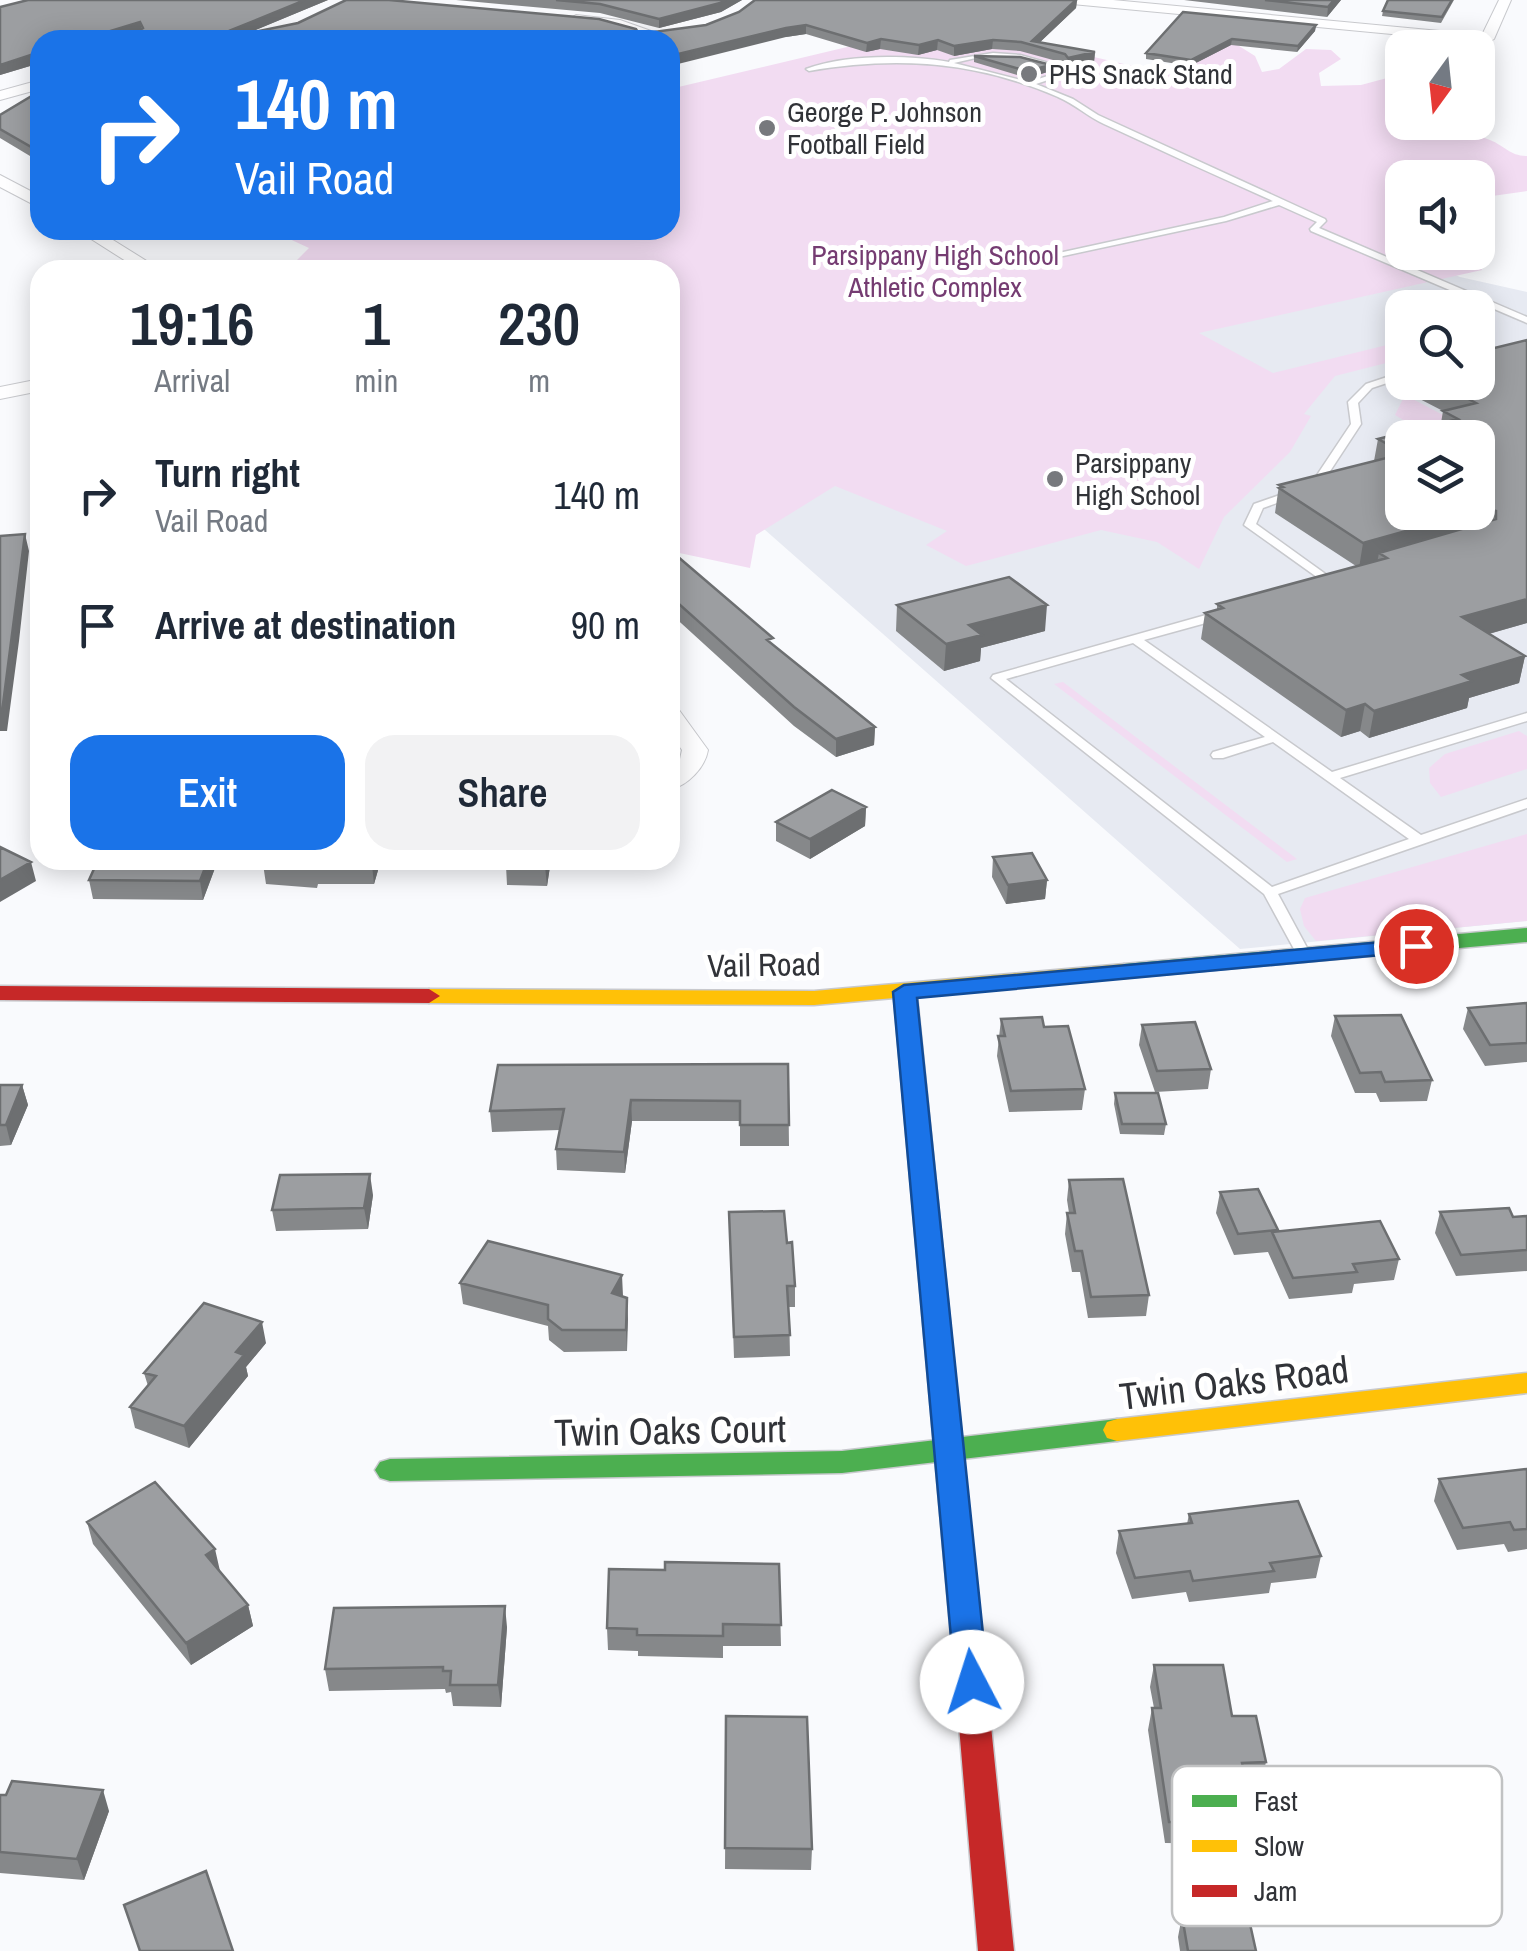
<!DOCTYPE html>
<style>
:root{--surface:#fff;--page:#f2f2f3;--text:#1f2937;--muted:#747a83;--accent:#1a73e8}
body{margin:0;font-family:"Archivo Narrow",sans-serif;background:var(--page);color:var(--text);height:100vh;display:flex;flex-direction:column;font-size:38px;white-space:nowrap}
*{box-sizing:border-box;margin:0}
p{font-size:32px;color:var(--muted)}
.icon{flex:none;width:55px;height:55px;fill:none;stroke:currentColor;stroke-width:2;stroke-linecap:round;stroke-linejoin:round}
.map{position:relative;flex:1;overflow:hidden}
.drawer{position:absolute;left:30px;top:260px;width:650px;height:610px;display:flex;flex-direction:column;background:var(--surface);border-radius:30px;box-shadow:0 5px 25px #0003}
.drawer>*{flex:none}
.banner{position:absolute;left:30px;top:30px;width:650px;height:210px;border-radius:30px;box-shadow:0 5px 25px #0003;background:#1a73e8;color:#fff;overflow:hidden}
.needle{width:65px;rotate:195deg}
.fabs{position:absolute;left:1385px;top:30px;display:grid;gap:20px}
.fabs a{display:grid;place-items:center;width:110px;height:110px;border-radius:20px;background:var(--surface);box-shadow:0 5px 25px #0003;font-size:50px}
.pin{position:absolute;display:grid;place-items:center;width:85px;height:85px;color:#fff;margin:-42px;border:5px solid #fff;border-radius:50%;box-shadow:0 2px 10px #0007}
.me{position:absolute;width:110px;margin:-55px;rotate:355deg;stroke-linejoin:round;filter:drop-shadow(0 0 8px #0008)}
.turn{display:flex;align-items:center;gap:35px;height:210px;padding:0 40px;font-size:45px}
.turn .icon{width:130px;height:130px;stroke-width:2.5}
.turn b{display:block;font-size:70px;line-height:85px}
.eta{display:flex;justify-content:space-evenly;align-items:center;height:170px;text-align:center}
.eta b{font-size:60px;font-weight:600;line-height:70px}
.button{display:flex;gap:20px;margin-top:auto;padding:20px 40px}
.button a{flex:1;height:115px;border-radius:30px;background:var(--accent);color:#fff;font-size:40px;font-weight:600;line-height:115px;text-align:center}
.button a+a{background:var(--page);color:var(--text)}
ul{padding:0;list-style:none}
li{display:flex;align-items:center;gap:30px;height:130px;padding:0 40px}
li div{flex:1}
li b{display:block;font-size:38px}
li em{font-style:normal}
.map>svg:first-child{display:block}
.built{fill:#e7eaf2;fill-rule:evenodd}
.green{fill:#f2dcf2}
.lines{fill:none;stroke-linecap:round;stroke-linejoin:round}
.lane-casing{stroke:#c8c9cd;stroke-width:3}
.street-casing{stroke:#c8c9cd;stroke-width:2}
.fast-casing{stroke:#c8c9cd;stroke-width:3}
.slow-casing{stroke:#c8c9cd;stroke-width:3}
.jam-casing{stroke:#c8c9cd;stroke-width:3}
.lane{fill:#fefeff;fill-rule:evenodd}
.street{fill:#fefeff;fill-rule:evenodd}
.fast{fill:#4caf50;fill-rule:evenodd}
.slow{fill:#ffc107;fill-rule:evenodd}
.jam{fill:#c62828;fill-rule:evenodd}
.wall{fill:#86888a;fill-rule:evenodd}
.shaded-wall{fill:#6d6f71}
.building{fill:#9c9ea1;stroke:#6d6f71;stroke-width:2.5}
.route{fill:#1a73e8;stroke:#114b97;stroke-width:2.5}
.poi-dot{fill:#77797d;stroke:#fff;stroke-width:4}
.labels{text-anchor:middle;stroke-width:10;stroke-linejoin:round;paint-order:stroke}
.far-poi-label{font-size:28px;fill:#313338;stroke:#fff;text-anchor:start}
.far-park-label{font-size:28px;fill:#753c72;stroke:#fff}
.street-label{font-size:32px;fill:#313338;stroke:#fff}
.near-street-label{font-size:38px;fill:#313338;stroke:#fff}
.key{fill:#fff;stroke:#c1c2c3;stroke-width:2.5}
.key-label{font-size:28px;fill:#313338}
</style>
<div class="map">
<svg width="1527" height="1951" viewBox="0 0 1527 1951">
<rect width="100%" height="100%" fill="#f9fafd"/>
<path class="built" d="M670,91L1478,178H1402L1328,218L1460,277L1527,292V921L1240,949L670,446ZM1402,308H1478V382H1402ZM1402,438H1478V512H1402Z"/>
<path class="green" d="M948,23L1188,79L1199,44L1228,39L1255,56L1262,72L1279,69L1306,49L1331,50L1341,59L1319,73L1321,86L1361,85L1402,74V122C1433,123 1461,129 1490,140C1505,146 1510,156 1527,156V191L1478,198V178H1402V218L1394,220L1402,225V252L1466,253L1475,256L1482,270L1199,333L1273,373L1391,344L1402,351V359L1335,376L1304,414L1311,416L1290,452L1224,517L1199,569L1157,542L1101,530L966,566L926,545L947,531L835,486L756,535L750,568L670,551V270H385L373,263C349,272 317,275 292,265L309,248L270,230H670V89Z
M1405,395L1460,424L1424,433L1395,415Z
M1063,682L1297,859L1287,862L1054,684Z
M1519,731L1527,736V769L1441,797L1430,783L1429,768L1445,754Z
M1527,834V921L1316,941L1304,926L1300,909L1305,898Z"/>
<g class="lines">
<defs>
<path id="lane" d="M993,53L1020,55L1063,67L1066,74L1036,84L1073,99L1098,115L1325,219L1326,221L1319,228L1527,317V323L1311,231L1310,229L1317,222L1279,205L1226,221L1054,258V254L1224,217L1273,201C1217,176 1160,150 1104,124C1088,117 1075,104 1058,97C976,61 896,56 809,71L806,69C846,54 907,55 949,62L950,60ZM980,57L1020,59L1058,69L1060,72L1029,82L954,63Z
M1402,372V378L1372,388L1358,403L1361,424L1319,488L1263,508L1256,524L1338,583L1332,586L1328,585L1244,525L1254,504L1311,484L1351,424L1348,402L1366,384Z
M1220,611L1224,612V618L1144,640L1332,772L1527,713V721L1340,778L1421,835L1527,799V808L1278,894L1312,957L1305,961L1300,960L1264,894L991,678L993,675ZM1133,643L1265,737L1213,752L1211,755L1213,758H1223L1273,742L1409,839L1272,887L1006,679Z"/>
<path id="street" d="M1066,0H1113L1482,35L1499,0H1511L1494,39L1487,43L1072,4Z
M576,15L620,20L668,37C660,40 587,25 571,22L569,19Z
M40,80V89L0,100V91Z
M0,175L40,196V208L0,187Z
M77,230H97L161,270H140Z
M40,379V391L0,399V387Z
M670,707L679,710L708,750C705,768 688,785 670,790V768L680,759L682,750L670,733Z"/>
<path id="fast" d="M1527,928V942L1124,978L1113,971L1124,964Z
M1117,1419L1127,1422L1131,1430L1127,1438L1117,1441L842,1473L390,1481L380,1478L375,1470L380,1462L390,1459L842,1451Z"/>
<path id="slow" d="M1124,964L1135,971L1132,976L917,996L991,1726L986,1736L975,1740L964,1736L959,1726L894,998L814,1005L429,1003L418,996L429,989L814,991Z
M1527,1373V1393L1117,1441L1107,1438L1103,1430L1107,1422L1117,1419Z"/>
<path id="jam" d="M0,986L429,989L440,996L429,1003L0,1000Z
M975,1712L986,1716L991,1726L1014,1951H978L959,1726L964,1716Z"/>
</defs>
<use href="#lane" class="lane-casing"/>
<use href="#street" class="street-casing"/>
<use href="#fast" class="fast-casing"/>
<use href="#slow" class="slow-casing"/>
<use href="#jam" class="jam-casing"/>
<use href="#lane" class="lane"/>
<use href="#street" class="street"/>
<use href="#fast" class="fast"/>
<use href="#slow" class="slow"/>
<use href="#jam" class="jam"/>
</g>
<path class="wall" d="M328,0L248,33L639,34L1077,0L1076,8L1040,42L1095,52L1094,62L1068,68L1064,63L1020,51L992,49L954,56L937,50L918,55L880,49L866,52L806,34L786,37L135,33L40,40V63L0,75V7Z
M456,0H742L721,12L659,28L600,13Z
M1184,0H1341L1327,17Z
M1388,0H1454L1441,23L1382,16L1383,11Z
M1316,25L1315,31L1297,52L1231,45L1190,66L1146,59V53Z
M974,56L1051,65V71L1027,78L974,62Z
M40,91V162L0,138V115Z
M1414,382H1478L1527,623L1489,634L1525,656L1519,683L1469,698L1467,708L1369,738L1360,731L1341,737L1201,639L1205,613L1217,610V604L1356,566L1275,513L1279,485L1374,461L1378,439L1441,423L1443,411L1412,395ZM1402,438L1478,512H1402Z
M670,550L773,645L875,727L874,745L836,757L794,726L670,613Z
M897,605L1045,631L981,648L980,661L944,671L896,631Z
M866,807L865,826L810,859L776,841V822Z
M993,857L1047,880L1045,899L1006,904L992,877Z
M265,860H381L374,884H318L317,888L266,884L263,864Z
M507,860H551L547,886L507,885L506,866Z
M215,868L203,900L93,899L89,880Z
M1527,1003V1062L1485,1066L1463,1029L1468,1008Z
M1335,1016L1432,1080L1427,1101L1380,1102L1376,1093H1355L1331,1036Z
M1001,1019L1044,1027L1085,1089L1082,1110L1009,1112L997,1056Z
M1142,1025L1211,1069L1208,1089L1155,1092L1139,1045Z
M788,1064L789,1146H740V1121H632L625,1173L557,1170L556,1149L560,1130L492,1132L490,1111Z
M0,1085H22L28,1105L11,1145L0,1146Z
M1115,1093L1166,1124L1164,1135L1120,1134L1114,1104Z
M1069,1180L1149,1295L1146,1316L1088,1318L1080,1272H1072L1065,1234L1067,1213H1069L1067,1200Z
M1220,1192L1278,1231L1399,1259L1394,1280L1354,1284L1352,1293L1289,1299L1268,1252L1234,1255L1216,1213Z
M373,1195L368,1229L276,1231L272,1210Z
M729,1212L787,1243L795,1286V1307H789L790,1356L734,1358Z
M1440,1212L1513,1217L1527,1216V1271L1456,1276L1435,1233Z
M460,1283L627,1298V1351L564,1352L549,1340L548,1326L463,1304Z
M266,1343L246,1367L248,1376L189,1448L135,1428L130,1407L148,1386L144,1373Z
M1527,1469V1549L1508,1552L1504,1544L1457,1550L1434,1501L1439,1479Z
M1189,1514L1321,1556L1316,1578L1271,1583L1269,1593L1189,1602L1186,1592L1132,1599L1116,1553L1119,1531L1187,1524Z
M87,1522L219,1571L248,1605L253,1626L191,1665L93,1544Z
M779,1564L781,1646H723V1658L638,1656V1651L608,1650L607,1628L665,1570Z
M507,1627L501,1707L453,1706L451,1692L446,1693L445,1689L329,1691L325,1669Z
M1154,1665L1232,1716L1266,1762L1261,1784H1243L1240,1797H1237L1241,1822L1236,1844L1165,1843L1148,1730L1152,1708H1154L1150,1687Z
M726,1716L812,1849L811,1870L725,1869Z
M0,1795L109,1811L84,1880L0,1873Z
M1182,1916L1256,1951H1180L1178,1937Z"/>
<path class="shaded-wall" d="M305,0H328L232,40L229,31Z
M726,0H742L721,12L659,28V19Z
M1077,0L1076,8L1036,46L1032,41Z
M1334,0H1341L1327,17L1328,7Z
M140,22L142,31L113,40H81Z
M806,25V34L786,37L670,66V56L786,28Z
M1316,25L1315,31L1297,52L1298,46Z
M881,39L880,49L866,52L867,43Z
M1232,39L1231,45L1190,66L1191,60Z
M938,40L937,50L918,55L919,45Z
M993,40L992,49L954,56V46Z
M40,52V63L0,75V65Z
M1095,52L1094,62L1068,68V58Z
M1051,65V71L1027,78V71Z
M1488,509L1483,533L1387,558L1379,553L1377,563L1359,568L1363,543Z
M25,534L29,551L19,641L7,731H0V712Z
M1527,599V623L1456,643L1462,617Z
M1047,605L1045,631L981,648L980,661L944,671L946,644L969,625Z
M1525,656L1519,683L1469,698L1467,708L1369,738L1374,711L1462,675Z
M1365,704L1360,731L1341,737L1346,710Z
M875,727L874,745L836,757V739Z
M866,807L865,826L810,859V839Z
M208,860H214L215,868L203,900L200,881Z
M373,860H381L374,884L372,865Z
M546,860H551L547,886L545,866Z
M31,862L36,881L0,902V880Z
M1047,880L1045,899L1006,904L1008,885Z
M22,1085L28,1105L11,1145L6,1125Z
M631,1100L632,1121L625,1173L624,1152Z
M370,1174L373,1195L368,1229L364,1208Z
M622,1275L623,1296L612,1293Z
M627,1298L628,1319L627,1351L626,1330Z
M262,1322L266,1343L246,1367L248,1376L189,1448L184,1426L236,1352Z
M215,1549L220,1571L206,1555Z
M248,1605L253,1626L191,1665L186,1643Z
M505,1606L507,1627L501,1707L498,1685Z
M103,1790L109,1811L84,1880L77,1859Z"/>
<path class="building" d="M28,0H305L229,31L249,33L298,23L346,0H389L599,19L636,29L639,34L706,25L739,12L755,0H1076L1032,41L1095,52L1068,58L1065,54L1021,42L993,40L954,46L938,40L919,45L881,39L867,43L806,25L786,28L670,56V40H124L143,28L140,22L81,40H40V52L0,65V7Z
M556,0H726L720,3L659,19L600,4Z
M1265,0H1334L1328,7Z
M1388,0H1452L1442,17L1383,11Z
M1183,12L1316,25L1298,46L1232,39L1191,60L1146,53Z
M974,56L1020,57L1051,65L1027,71Z
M40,91V152L0,129V115Z
M1527,340V599L1462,617L1525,656L1462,675L1472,681L1374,711L1365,704L1346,710L1205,613L1223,608L1217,604L1387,558L1379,553L1496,519V511L1488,509L1478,512V438H1402V452L1378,439L1458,419L1443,411L1476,403L1436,382H1478V352Z
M1402,454V512H1474L1363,543L1279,488L1283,487L1279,485Z
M25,534L2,712H0V536Z
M670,550L773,638L767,640L875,727L836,739L794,707L670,596Z
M1009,577L1047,605L969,625L982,635L946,644L897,605Z
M832,790L866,807L810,839L776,822Z
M0,847L31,862L0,880Z
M1032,853L1047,880L1008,885L993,857Z
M98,860H208L200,881L89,880Z
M265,860H373L372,865H315L314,868L263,864Z
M507,860H546L545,866H506Z
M1527,1003V1043L1490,1045L1468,1008Z
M1401,1015L1432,1080L1385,1082L1381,1072L1360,1073L1335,1016Z
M1042,1017L1044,1027L1068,1026L1085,1089L1011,1091L998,1036H1005L1001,1019Z
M1195,1022L1211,1069L1157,1071L1142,1025Z
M788,1064L789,1125H740V1101L631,1100L624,1152L556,1149L564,1109L490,1111L498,1065Z
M0,1085H22L6,1125H0Z
M1115,1093H1158L1166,1124H1122Z
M370,1174L364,1208L272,1210L280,1175Z
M1123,1179L1149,1295L1091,1297L1082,1251H1075L1067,1213H1075L1069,1180Z
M1258,1189L1278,1230L1238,1234L1220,1192Z
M1509,1208L1513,1217L1527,1216V1250L1461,1255L1440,1212Z
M784,1211L787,1243L792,1242L795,1286H787L790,1335L734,1337L729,1212Z
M1380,1221L1399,1259L1353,1264L1357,1272L1293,1278L1272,1232Z
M488,1241L622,1275L612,1293L627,1298L626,1330H562L548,1319V1305L460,1283Z
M204,1303L262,1322L236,1352L244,1355L184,1426L130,1407L156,1376L144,1373Z
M1527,1469V1529L1514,1530L1510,1522L1463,1528L1439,1479Z
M155,1482L215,1549L206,1555L248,1605L186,1643L87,1522Z
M1298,1501L1321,1556L1270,1563L1274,1571L1193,1581L1190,1571L1135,1578L1119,1531L1192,1523L1189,1514Z
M665,1562L779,1564L781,1625L723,1624V1636L637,1635V1629L607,1628L609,1569L665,1570Z
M505,1606L498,1685H450L451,1671H443V1667L325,1669L334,1608Z
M1154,1665H1223L1232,1716H1256L1266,1762L1242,1763L1245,1776H1233L1241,1822H1169L1152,1708H1161Z
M726,1716L807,1717L812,1849L725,1848Z
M12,1781L103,1790L77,1859L0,1852V1795H6Z
M206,1871L233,1951H140L124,1905Z
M1248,1915L1256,1951H1188L1182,1916Z"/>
<path class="route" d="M1416,939L1424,941L1427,946L1424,951L917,998L988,1682L983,1692L972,1696L960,1692L955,1682L893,992L904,985Z"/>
<g class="poi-dot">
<circle cx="1029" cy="74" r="10"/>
<circle cx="767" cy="128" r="10"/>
<circle cx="1055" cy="479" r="10"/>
</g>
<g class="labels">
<g class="far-poi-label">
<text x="1049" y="84">PHS Snack Stand</text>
<text x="787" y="122">George P. Johnson<tspan x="787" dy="32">Football Field</tspan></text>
<text x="1075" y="473">Parsippany<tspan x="1075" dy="32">High School</tspan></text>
</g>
<g class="far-park-label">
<text x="935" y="265">Parsippany High School<tspan x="935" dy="32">Athletic Complex</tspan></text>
</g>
<g class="street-label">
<text transform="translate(764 965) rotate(-1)" y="11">Vail Road</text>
</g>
<g class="near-street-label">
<text transform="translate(1234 1383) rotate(-7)" y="13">Twin Oaks Road</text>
<text transform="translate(670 1431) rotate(-1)" y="13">Twin Oaks Court</text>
</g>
</g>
<rect x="1172" y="1766" width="330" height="160" rx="15" class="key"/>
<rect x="1192" y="1795" width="45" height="12" fill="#4caf50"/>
<rect x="1192" y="1840" width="45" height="12" fill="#ffc107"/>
<rect x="1192" y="1885" width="45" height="12" fill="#c62828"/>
<g class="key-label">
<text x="1254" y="1811">Fast</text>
<text x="1254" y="1856">Slow</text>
<text x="1254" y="1901">Jam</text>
</g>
</svg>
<div class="fabs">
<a><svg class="needle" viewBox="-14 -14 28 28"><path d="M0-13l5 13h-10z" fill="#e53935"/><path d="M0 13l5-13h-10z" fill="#747a83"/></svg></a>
<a><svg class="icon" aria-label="sound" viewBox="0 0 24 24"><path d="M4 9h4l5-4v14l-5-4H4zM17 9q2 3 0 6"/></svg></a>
<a><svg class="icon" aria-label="search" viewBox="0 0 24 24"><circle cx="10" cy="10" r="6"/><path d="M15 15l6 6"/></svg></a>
<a><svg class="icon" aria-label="layers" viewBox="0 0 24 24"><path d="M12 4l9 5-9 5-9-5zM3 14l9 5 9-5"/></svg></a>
</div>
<div class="pin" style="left:1416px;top:946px;background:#d93025"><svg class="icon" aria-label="arrive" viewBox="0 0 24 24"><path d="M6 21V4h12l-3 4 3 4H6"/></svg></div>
<svg class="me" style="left:972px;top:1682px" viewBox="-20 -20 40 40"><circle r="19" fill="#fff"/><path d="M0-13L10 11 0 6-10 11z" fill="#1a73e8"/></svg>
<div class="banner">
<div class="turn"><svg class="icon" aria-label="right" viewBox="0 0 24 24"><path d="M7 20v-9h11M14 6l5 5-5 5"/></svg><div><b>140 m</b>Vail Road</div></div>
</div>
<section class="drawer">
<div class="eta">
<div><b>19:16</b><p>Arrival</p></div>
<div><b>1</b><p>min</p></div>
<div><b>230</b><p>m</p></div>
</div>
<ul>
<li><svg class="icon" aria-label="right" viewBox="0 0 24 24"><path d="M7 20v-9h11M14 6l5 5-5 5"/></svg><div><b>Turn right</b><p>Vail Road</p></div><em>140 m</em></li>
<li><svg class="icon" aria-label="arrive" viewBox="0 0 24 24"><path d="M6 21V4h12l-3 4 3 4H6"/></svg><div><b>Arrive at destination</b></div><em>90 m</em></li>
</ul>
<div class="button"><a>Exit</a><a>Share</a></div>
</section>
</div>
